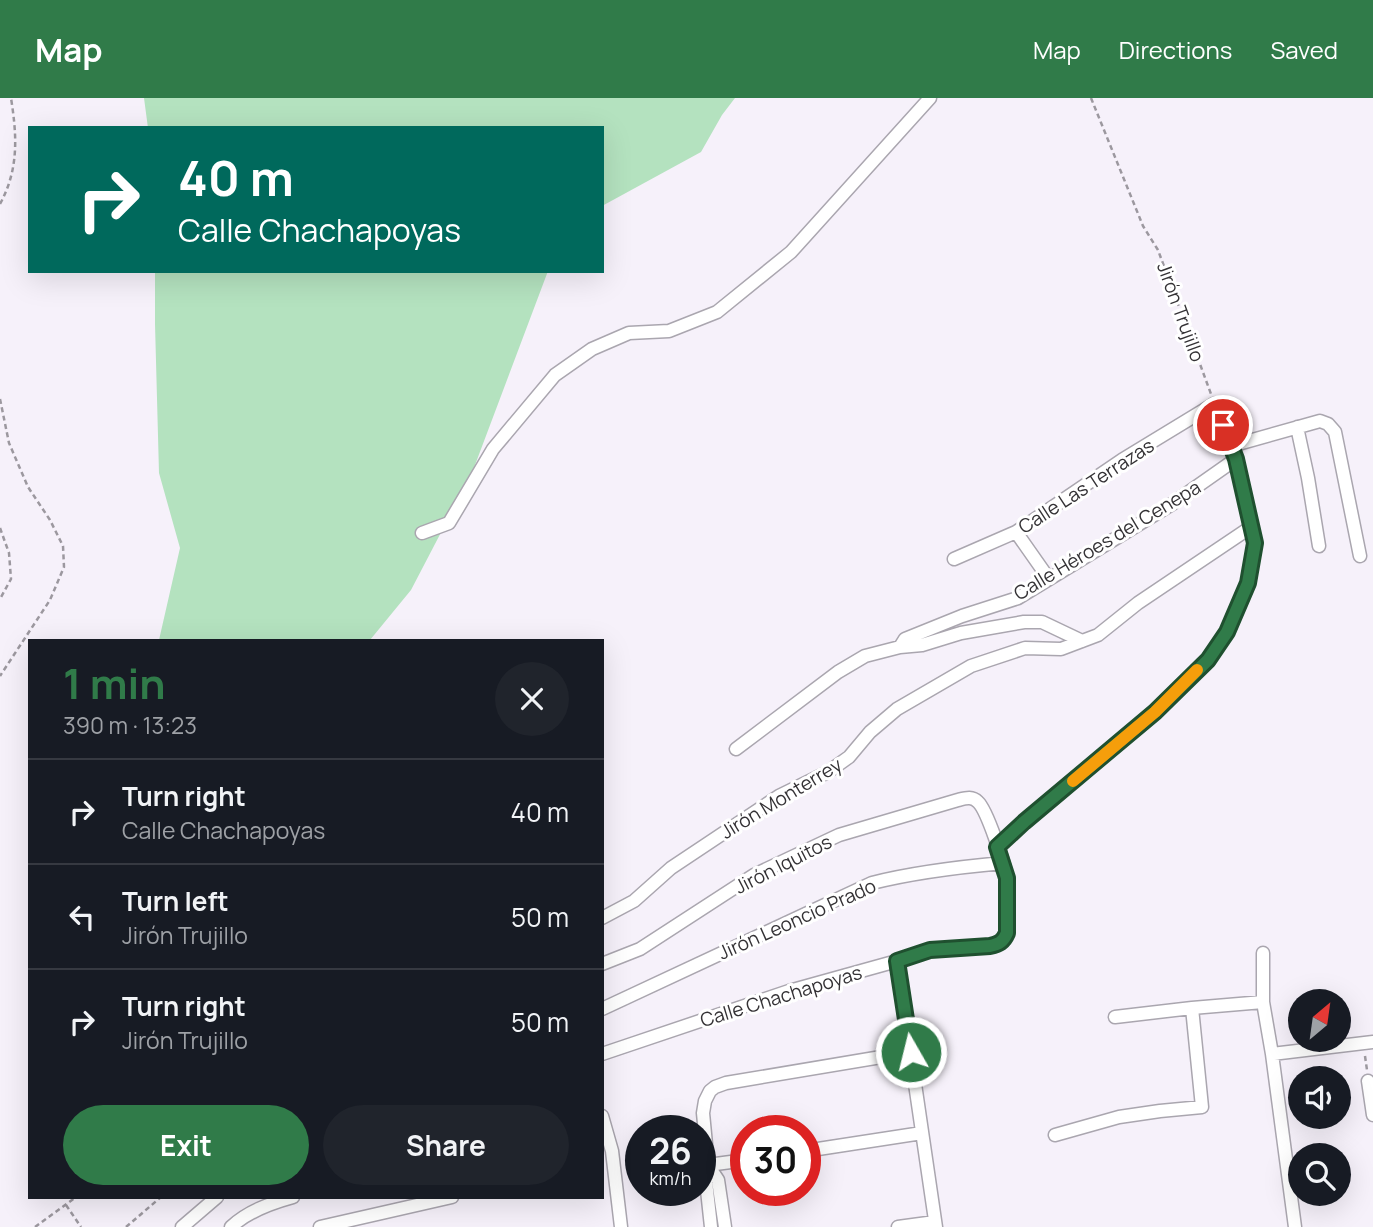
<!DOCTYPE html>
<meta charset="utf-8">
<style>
:root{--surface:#171b24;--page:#20242c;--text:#f1f3f6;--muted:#9ea1a6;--line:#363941;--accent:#307b49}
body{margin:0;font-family:Manrope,sans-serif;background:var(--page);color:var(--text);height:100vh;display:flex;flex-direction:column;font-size:26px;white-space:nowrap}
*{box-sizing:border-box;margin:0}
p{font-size:23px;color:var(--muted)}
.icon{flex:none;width:38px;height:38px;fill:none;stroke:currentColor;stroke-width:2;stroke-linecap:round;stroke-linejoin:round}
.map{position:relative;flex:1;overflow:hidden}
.details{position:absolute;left:28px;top:541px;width:576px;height:560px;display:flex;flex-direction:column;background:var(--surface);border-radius:0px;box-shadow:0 7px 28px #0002}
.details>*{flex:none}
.guide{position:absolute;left:28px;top:28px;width:576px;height:147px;border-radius:0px;box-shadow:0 7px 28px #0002;background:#00695c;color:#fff;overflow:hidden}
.needle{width:46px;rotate:29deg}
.fabs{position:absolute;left:1288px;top:891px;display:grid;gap:14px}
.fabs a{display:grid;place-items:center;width:63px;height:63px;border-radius:50%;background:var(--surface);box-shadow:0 7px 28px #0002;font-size:35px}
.speed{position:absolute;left:625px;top:1017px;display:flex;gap:14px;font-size:35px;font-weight:700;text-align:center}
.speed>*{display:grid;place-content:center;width:91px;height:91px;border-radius:50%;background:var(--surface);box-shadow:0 7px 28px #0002;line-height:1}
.speed small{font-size:18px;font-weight:400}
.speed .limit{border:10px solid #d22;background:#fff;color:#111}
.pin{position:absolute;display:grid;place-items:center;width:60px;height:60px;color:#fff;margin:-30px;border:4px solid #fff;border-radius:50%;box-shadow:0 2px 7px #0007}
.me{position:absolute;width:77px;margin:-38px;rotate:352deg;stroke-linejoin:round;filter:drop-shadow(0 0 5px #0008)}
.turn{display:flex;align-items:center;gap:24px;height:147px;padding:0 35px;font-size:32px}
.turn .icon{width:91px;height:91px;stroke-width:2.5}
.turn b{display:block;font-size:49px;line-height:60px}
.round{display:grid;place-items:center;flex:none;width:74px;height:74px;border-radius:37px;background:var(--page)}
.summary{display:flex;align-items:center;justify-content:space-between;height:119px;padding:0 35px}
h1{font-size:42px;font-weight:700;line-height:52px;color:var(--accent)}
.action{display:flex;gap:14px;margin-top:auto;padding:14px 35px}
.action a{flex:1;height:80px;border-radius:42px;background:var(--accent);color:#fff;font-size:28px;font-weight:700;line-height:80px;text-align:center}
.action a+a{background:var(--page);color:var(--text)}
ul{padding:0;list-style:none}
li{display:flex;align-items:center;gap:21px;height:105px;padding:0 35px;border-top:2px solid var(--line)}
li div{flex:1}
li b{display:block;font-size:26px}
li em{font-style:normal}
header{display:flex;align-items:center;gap:42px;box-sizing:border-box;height:98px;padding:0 35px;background:var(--accent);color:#fff}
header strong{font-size:33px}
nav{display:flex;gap:38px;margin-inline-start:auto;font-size:24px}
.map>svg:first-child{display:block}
.green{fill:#b4e2bf}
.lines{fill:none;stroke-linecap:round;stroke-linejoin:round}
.street-casing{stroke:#aaa6af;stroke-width:15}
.path{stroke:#9c989f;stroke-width:2.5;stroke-dasharray:5 3.5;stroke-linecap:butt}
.street{stroke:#fff;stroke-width:12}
.route-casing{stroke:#1f502f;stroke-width:18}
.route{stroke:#307b49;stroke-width:12}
.slow{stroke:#f59e0b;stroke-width:12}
.labels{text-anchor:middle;stroke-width:6;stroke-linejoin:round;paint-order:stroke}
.street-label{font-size:19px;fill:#343235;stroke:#fff}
</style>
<header>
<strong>Map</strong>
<nav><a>Map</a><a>Directions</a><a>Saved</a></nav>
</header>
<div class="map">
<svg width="1373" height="1129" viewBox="0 0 1373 1129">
<rect width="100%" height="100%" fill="#f6f1fa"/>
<path class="green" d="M144,0H735L722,17L701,54L602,108V30H148Z
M155,173H548L472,375L411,492L370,542H159L180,450L159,375L155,226Z"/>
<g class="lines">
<defs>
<path id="street" d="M1297,329L1308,380L1319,448
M1231,348L1320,323L1328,326L1335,334L1360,458
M1016,434L1049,481
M422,435L449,425L493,351L555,277L592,251L629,235L669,233L717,214L791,154L930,0
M954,461L1016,434L1122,362L1214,306L1236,361L1255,445L1248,485L1227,534L1207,562L1155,614L1024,724L997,749
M900,549L905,541L962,518L1018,500L1172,406L1236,361
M736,651L838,574L865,558L900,549L922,547L961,535L1024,524H1042L1082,543
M602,820L634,803L671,770L779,698L828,674L849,659L870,634L897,611L971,568L1025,550L1061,551L1098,537L1138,505L1251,429
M1263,855V904L1272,956L1295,1129
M897,863L936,1129
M602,866L640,851L754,777L839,737L958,702C966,700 972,698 978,704C987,712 1005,767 1007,780C1009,798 1007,817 1007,835C1003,844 999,846 990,848L930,852L897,863L789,893L602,956
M602,911L872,785C915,774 959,769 1003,765
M1115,919L1192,910L1263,904
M1272,956L1373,944
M1368,983L1373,1017
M602,1018L612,1053L621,1129
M1055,1037L1119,1019L1160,1013L1202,1009L1192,910
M805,1053L922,1035
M708,1067L718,1082L725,1129
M708,1067L746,1062
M182,1129L217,1099
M231,1129C248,1113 271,1105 293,1099
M320,1129L452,1099
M711,1129L706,1083L708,1067L703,1015L705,1003L710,993L715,989L726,985L911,954
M898,1129L935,1124"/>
</defs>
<use href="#street" class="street-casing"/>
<path class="path" d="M1091,0L1143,128L1158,152L1211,296
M0,106C19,71 17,38 11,0
M0,301L9,345L28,389L50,422L63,448L64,469L50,502L0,578
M0,430L9,455L11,481L0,501
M1365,958L1367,972
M66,1107L81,1129
M35,1129L76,1099
M126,1129L161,1099"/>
<use href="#street" class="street"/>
</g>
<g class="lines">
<defs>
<path id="route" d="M911,954L897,863L930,852L990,848C999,846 1003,844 1007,835V780L997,749L1024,724L1155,614L1208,562L1227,534L1248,485L1255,445L1236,361L1223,327"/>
</defs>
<use href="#route" class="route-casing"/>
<use href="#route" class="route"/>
<path class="slow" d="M1073,683L1155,614L1197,572"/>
</g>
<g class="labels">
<g class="street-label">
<text transform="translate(1181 214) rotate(70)" y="7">Jirón Trujillo</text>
<text transform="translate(1086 388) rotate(-33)" y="7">Calle Las Terrazas</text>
<text transform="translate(1107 442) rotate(-31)" y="7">Calle Héroes del Cenepa</text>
<text transform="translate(781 700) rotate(-31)" y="7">Jirón Monterrey</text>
<text transform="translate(783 766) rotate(-27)" y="7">Jirón Iquitos</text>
<text transform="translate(797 821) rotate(-24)" y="7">Jirón Leoncio Prado</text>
<text transform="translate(781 898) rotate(-17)" y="7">Calle Chachapoyas</text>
</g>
</g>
</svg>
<div class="fabs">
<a><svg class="needle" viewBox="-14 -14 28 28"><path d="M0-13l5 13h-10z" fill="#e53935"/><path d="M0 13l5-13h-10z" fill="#9ea1a6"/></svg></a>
<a><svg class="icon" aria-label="sound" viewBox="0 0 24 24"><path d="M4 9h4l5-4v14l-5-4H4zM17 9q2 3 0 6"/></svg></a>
<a><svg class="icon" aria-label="search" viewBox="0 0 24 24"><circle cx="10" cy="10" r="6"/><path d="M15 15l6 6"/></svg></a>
</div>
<div class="speed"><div>26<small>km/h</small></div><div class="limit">30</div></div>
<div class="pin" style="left:1223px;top:327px;background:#d93025"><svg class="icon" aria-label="arrive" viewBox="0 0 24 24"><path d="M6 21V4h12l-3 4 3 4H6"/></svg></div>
<svg class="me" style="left:911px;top:954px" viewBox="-20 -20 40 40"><circle r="17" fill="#307b49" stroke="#fff" stroke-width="3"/><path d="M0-11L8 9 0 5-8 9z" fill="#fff"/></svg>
<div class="guide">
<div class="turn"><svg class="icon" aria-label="right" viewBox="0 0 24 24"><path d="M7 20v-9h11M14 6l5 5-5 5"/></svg><div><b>40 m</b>Calle Chachapoyas</div></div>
</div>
<section class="details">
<div class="summary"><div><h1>1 min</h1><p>390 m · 13:23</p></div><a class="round"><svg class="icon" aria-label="close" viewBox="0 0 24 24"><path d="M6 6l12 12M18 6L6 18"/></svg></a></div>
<ul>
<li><svg class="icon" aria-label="right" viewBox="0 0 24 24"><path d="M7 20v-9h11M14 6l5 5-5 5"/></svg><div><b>Turn right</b><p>Calle Chachapoyas</p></div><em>40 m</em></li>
<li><svg class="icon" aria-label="left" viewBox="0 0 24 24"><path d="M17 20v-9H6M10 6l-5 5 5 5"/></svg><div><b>Turn left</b><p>Jirón Trujillo</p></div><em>50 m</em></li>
<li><svg class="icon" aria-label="right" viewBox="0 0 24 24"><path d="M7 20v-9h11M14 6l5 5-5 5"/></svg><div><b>Turn right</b><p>Jirón Trujillo</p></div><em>50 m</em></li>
</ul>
<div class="action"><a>Exit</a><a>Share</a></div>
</section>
</div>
